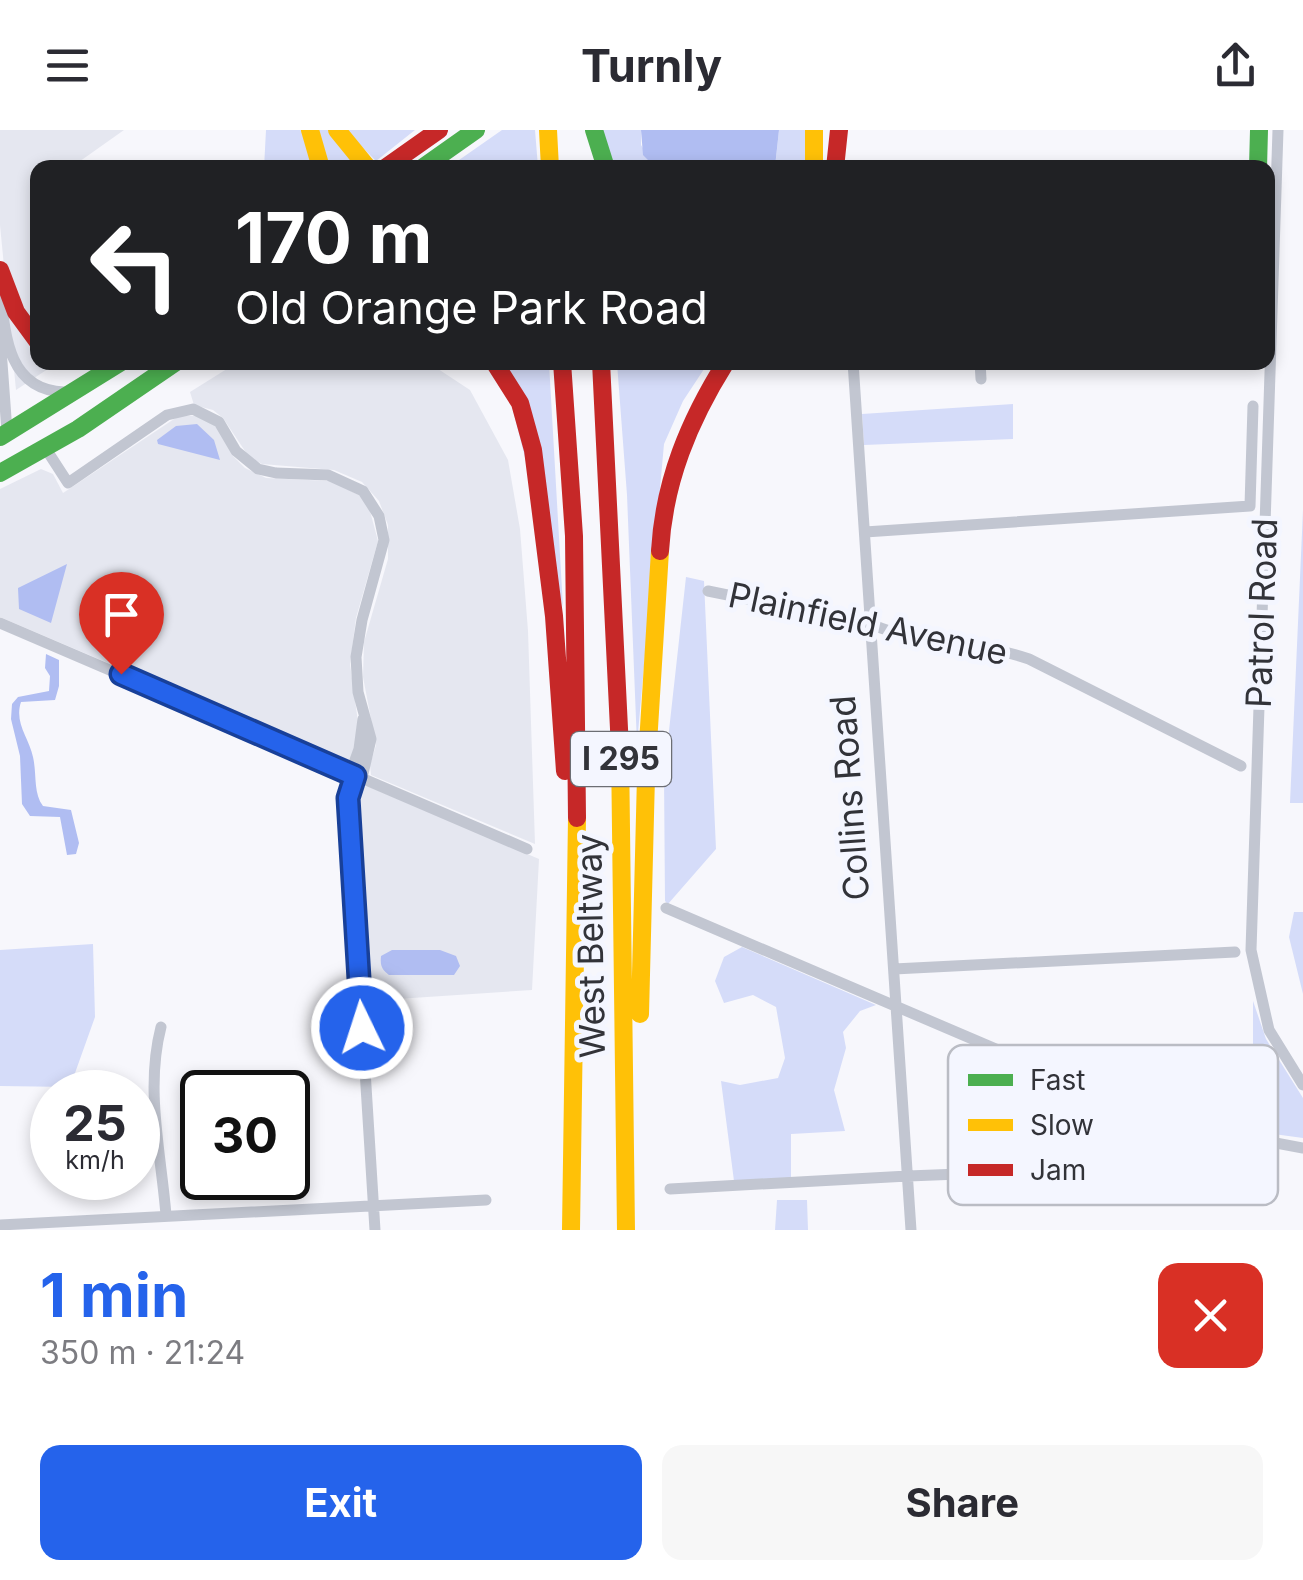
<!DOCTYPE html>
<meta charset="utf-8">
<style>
:root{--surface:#fff;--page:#f7f7f7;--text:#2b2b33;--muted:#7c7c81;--accent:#2563eb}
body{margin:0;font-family:Inter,sans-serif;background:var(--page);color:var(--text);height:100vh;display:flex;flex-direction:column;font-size:38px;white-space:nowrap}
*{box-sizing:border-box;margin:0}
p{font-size:32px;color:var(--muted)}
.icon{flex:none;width:55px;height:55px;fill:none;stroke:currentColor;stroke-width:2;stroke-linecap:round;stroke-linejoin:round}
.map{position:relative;height:1100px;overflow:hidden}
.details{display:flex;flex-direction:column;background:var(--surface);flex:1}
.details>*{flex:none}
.top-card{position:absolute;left:30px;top:30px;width:1245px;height:210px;border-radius:20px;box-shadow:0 5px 15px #0003;background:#202124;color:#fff;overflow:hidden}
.speed{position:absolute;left:30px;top:940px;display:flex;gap:20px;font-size:50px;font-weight:700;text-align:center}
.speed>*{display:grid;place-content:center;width:130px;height:130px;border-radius:50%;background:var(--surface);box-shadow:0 5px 15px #0003;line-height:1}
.speed small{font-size:25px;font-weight:400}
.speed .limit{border:5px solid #111;border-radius:15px;background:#fff;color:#111}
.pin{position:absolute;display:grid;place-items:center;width:85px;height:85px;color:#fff;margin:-102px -42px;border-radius:50% 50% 50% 0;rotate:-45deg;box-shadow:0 0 10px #0007}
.pin .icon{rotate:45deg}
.me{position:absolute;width:110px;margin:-55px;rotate:356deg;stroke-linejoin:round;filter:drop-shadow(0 0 8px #0008)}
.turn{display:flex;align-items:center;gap:35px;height:210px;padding:0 40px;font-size:45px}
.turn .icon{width:130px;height:130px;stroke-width:2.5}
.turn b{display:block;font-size:70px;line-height:85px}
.round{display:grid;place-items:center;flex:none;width:105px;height:105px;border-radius:20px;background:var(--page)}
.headline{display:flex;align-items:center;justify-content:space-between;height:170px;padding:0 40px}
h1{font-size:60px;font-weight:700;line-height:75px;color:var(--accent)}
.action{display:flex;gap:20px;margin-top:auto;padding:20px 40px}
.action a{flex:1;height:115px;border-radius:20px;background:var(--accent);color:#fff;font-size:40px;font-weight:700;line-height:115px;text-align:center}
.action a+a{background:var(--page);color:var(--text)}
header{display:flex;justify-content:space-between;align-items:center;height:130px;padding:0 40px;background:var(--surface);font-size:45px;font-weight:700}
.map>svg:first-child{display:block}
.built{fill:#e5e7f0}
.green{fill:#d5dcf9}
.water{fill:#b0bdf2}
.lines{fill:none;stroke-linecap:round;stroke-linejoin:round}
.street{stroke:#c2c6d1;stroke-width:11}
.fast{stroke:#4caf50;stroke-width:18}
.slow{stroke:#ffc107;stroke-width:18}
.jam{stroke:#c62828;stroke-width:18}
.route-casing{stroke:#184099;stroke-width:25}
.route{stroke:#2563eb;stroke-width:18}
.labels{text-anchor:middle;stroke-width:10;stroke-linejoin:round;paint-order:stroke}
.shield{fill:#f4f6ff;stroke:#6c6e74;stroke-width:2.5}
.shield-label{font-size:32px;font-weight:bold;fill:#323339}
.street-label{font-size:35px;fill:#323339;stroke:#f4f6ff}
.key{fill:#f4f6ff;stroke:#babcc4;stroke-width:2.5}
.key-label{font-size:28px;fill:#323339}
</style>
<header><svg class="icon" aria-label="menu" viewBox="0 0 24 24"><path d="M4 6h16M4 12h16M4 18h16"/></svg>Turnly<svg class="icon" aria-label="share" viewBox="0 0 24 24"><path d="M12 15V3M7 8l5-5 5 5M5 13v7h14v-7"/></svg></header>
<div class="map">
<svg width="1303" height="1100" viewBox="0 0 1303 1100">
<rect width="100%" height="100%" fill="#f7f7fc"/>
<path class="built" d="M0,0H124L76,34V37L38,38V232L57,233L16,260L0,95Z
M238,232L429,233L470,260L508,330L520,399L528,501L535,714L371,645L370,635L376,615L363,547L364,512L388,429V395L379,371L362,352L334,340L262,334L249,327L223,288L213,280L194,275L190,262Z
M180,285L197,286L212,293L222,303L233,326L245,338L266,348L330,351L361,366L370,381L378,411L356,488L350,534L358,592L353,627L348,632L342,633L0,487V359L41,339L53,344L63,363Z
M367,656L539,729L532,860L367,871L353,666L359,658Z"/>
<path class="green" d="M266,0H332L360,38H264Z
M345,0H415L376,31Z
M502,0H535L538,37H449Z
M603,0H641V15L655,37H613Z
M779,0H810L809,37L775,38Z
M501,233H549L563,477Z
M617,233H708L683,271L664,314L637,614L627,365Z
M1013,274V309L864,315L862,284Z
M1303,380V673H1290Z
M686,447L704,451L716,719L668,774L665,771L664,646Z
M1294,782H1303V864L1289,807Z
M93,814L95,887L70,957L0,956V820Z
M742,817L876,875L860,881L843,902L846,918L834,960L845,1001L791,1004V1048L734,1051L721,951L740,955L778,948L785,928L776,877L753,865L724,873L715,851L724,827Z
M1253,871L1266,909L1303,968V1008L1253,1001Z
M777,1070H807L808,1100H775Z"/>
<path class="water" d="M641,0H779L775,37H655L643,25Z
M197,294L214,310L220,330L158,314L157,310L176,296Z
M67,434L51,493L19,479L18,458Z
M46,524L59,530V556L55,570L21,572C14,593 29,608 33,627C37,644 33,663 43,676L71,680L79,713L76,724L67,725L60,687L30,686L22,674L20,626L11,589L12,574L18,567L49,561L50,546L45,538Z
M392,820H440L456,826L460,836L454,845H389C382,840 380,836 381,826Z"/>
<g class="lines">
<path class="street" d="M1278,0L1251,820L1269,900L1303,955
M1,164C5,207 9,260 64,262
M5,203L1,219L7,302
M853,232L911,1100
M980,232L981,249
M46,319L68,353L167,285L193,279L219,292L236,321L258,339L276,343L328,345L363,361L379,386L384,410L362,490L356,527L358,562L371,609L362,648
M865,402L1250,376L1253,276
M708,461L871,494C920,516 978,511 1029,529L1241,636
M0,493L527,719
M350,644L359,619L363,589
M355,645L348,668L375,1100
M666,778L1122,973L1207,1000L1303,1018
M894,839L1235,822
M161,897C145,959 161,1023 166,1085
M670,1059L908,1046L1190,1035L1203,1016L1207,1000
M0,1095L486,1070"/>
<path class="fast" d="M594,0L606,38
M422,38L476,0
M1258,38L1259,0
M0,307L121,232
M0,343L78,299L176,232"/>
<path class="slow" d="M310,0L321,38
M337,0L368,38
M548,0L550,38
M814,0V38
M620,619L626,1100
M640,884L646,646L660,421
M571,1100L577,688"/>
<path class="jam" d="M385,38L439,0
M835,38L839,0
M0,140L16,182L38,212
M494,232L520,273L533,320L554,486L565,641
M562,232L574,406L577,688
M601,232L620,619
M660,421C664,351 689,291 726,232"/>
</g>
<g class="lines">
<defs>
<path id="route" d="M121,544L355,646L348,668L362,898"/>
</defs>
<use href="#route" class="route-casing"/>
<use href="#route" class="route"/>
</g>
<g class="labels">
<rect class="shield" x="571" y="602" width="100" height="54" rx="8"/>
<g class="shield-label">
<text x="621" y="640">I 295</text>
</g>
<g class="street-label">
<text transform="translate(1262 483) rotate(-88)" y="12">Patrol Road</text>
<text transform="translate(868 494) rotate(12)" y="12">Plainfield Avenue</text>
<text transform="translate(850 668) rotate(-94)" y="12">Collins Road</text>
<text transform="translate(591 816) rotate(-91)" y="12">West Beltway</text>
</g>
</g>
<rect x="948" y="915" width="330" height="160" rx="15" class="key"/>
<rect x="968" y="944" width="45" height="12" fill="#4caf50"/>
<rect x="968" y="989" width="45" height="12" fill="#ffc107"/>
<rect x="968" y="1034" width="45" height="12" fill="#c62828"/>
<g class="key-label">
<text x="1030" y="960">Fast</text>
<text x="1030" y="1005">Slow</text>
<text x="1030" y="1050">Jam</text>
</g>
</svg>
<div class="speed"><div>25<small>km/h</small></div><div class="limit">30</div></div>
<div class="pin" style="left:121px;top:544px;background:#d93025"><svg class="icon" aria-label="arrive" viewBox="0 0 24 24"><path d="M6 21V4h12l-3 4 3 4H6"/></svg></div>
<svg class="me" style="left:362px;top:898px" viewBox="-20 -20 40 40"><circle r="17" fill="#2563eb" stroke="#fff" stroke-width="3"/><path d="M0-11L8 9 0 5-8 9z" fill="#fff"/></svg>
<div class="top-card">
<div class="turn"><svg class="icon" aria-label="left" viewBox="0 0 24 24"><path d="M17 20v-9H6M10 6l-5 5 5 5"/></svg><div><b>170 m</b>Old Orange Park Road</div></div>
</div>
</div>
<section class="details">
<div class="headline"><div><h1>1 min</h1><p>350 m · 21:24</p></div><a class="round" style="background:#d93025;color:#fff"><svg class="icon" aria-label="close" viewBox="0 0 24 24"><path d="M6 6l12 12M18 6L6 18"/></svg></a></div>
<div class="action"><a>Exit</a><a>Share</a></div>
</section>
